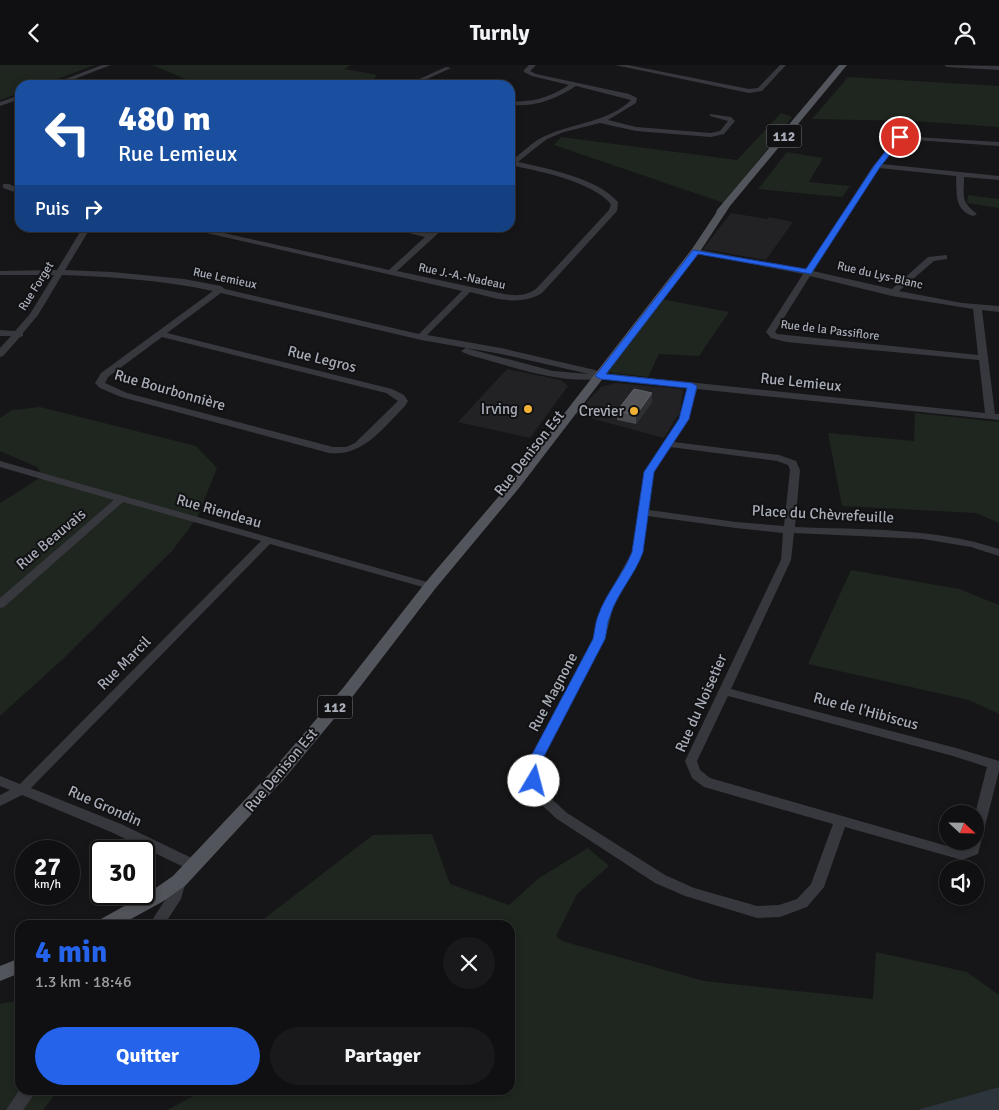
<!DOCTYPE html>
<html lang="fr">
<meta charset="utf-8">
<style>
:root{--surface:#101012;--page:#19191b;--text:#f1f3f6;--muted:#9c9d9f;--line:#303032;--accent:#2563eb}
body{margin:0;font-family:Signika,sans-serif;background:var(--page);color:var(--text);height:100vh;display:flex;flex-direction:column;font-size:19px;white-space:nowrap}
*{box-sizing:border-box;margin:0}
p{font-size:16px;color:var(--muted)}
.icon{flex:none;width:28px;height:28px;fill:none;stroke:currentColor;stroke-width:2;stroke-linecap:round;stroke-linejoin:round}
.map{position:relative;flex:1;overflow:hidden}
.drawer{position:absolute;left:15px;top:855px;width:500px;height:175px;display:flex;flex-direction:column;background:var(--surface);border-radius:15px;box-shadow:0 2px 8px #0003,0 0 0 1px var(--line)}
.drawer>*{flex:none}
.banner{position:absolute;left:15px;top:15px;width:500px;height:152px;border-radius:15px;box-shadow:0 2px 8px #0003,0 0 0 1px var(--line);background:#1a4fa0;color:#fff;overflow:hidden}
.needle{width:32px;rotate:112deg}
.controls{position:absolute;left:939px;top:740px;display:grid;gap:10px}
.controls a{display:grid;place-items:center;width:45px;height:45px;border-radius:50%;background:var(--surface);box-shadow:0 2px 8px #0003,0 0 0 1px var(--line);font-size:25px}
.speed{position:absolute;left:15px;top:775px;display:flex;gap:10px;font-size:25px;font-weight:700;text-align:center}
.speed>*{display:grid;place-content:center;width:65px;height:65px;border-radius:50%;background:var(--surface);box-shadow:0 2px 8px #0003,0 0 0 1px var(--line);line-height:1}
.speed small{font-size:12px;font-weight:400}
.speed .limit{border:2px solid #111;border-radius:8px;background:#fff;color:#111}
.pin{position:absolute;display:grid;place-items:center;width:42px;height:42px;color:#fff;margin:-21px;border:2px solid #fff;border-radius:50%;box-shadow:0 1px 5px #0007}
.me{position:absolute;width:55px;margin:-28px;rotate:8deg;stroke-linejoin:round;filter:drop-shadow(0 0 4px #0008)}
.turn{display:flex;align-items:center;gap:18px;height:105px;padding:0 20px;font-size:22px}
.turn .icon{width:65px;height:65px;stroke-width:2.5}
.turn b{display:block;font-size:35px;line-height:42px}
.then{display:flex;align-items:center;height:48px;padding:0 20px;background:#0003;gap:10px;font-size:19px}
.round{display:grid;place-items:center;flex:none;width:52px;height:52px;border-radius:26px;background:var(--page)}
.summary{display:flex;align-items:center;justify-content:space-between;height:85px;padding:0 20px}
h1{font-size:30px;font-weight:700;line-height:38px;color:var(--accent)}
.primary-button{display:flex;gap:10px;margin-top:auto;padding:10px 20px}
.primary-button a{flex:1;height:58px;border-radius:30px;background:var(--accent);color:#fff;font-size:20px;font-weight:700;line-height:58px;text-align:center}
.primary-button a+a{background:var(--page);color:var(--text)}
header{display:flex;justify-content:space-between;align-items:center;height:65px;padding:0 20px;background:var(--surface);font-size:22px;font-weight:700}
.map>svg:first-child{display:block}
.built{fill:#222225}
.green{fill:#1e261f}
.water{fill:#2c353c}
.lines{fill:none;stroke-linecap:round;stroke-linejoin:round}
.minor{fill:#37383d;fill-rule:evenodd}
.major{fill:#53555c;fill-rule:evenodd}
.wall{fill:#47494d}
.shaded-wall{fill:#2f3033}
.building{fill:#525359;stroke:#5f6168}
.route{fill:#2563eb;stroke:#184099}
.poi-dot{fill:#f2b134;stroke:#111113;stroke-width:2}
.labels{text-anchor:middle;stroke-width:4;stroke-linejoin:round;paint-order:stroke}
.far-street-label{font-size:12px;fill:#a8adb8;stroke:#111113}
.shield{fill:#111113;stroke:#7b7e86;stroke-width:1}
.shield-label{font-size:14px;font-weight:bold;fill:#a8adb8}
.street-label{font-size:15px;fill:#a8adb8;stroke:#111113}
.poi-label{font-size:15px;fill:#a8adb8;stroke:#111113;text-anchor:end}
</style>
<header><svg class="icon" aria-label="back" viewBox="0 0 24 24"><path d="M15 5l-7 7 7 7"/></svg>Turnly<svg class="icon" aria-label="person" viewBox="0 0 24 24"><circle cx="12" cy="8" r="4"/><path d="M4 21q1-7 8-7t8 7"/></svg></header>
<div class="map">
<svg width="999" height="1045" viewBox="0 0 999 1045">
<rect width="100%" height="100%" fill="#161618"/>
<path class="built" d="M731,148L767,154L769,152L793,157L766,195L703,184Z
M507,304L561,315L568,321L530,373L458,357Z
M615,318L683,324L680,347L664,373L575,349L601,322Z"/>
<path class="green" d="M0,0H95L41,20H20V28L0,35Z
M152,0H351L344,4L377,10L369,20H200Z
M848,12L999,21V62L913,56L812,54Z
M781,48L792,52L705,164L724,138L554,80L561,72L737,95Z
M787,87L823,93L809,117L850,121L842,132L758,124Z
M968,130L999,134V143L967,138Z
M661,234L729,247L699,291L659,289L648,312L607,307Z
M40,342L196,381L217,403L197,453L172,486L64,593L0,651V438L43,411L37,402L0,386V353L12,345Z
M915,348L999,357V458L976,448L842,441L828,368L914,376Z
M851,505L959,524L999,540V649L969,635L808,599Z
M432,769L450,819L509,840L539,813L588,783L609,801L577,829L556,871L562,876L704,916L873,934L876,887L967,907L999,930V1022L917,1045H167L205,1025H510V860H256L373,770Z
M20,935V1025H58L43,1045H0V939Z"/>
<path class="water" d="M999,1022V1045H917Z"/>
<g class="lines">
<path class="minor" d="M102,0H111L59,20H50Z
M529,0H536L530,6L536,9L629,29L637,33L636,38L608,55L636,62L711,68L720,66L728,56L710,51V49L731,52L735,56L724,69L711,72L636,66L600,58L564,67L547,74L534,84L518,97C549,104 597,113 618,137L617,146L542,228C519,242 494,233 470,227L427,270L501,283L595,305L602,308L985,348L979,295L786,277L771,273L766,267L803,209L696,188L692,186L696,184L806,205L873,101L898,71L999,77V81L902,74L882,99L999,111V115L964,112C964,132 960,136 977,149L973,151C954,145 957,128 956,111L879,103L813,206L892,224L928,192L947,190V194L934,196L899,226L962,238L999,241V247L982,245L995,349H999V355L697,324L689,354L674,377L779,390L796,396L800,405L795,462C864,465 932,462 999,484V491L971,482L923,474L794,468L791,495L731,624L956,683L999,696V706L978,789L962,795L845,762L824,822L807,842L780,852L757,853L685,831L655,818L557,754L533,732L527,716V699L593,574L601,543L632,487L644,407L679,354L688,323L600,314C562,318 523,305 487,295C479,292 468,291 461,286L466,283L553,306L589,309L501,289L421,275L221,228L167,268L392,324L404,330L408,336L405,341C383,363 363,392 329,388L121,332L100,323L95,318L101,308L213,226C163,215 113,212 62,210L38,250L23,268V271L20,272L3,291L0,292V283L11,271H0V265L15,266L30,249L54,210H0V206L57,205L83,162H91L65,205L112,207L184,214L221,221L225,224L419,269L462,226L180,162H197L389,205L425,172L385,162H402L429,168L436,162H445L397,206L504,229C516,231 525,231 536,224L609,145L611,139C592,117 543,107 515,101L510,103V96C522,89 531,77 545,71C573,58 609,57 631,35L576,21C554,35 536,42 510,40V36C533,38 550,32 569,20L532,11L524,7V5ZM810,211L892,231L973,244L978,290L777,269L775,267ZM162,272L386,328L398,336L355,378L346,382H333L127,328L105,318L108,312ZM670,382L777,396L788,400L790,405L784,461L736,457L649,445L654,407ZM648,451L736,463L783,468L781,495L685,696L692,713L704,722L833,759L811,819L797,834L779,840L757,841L694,823L665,810L567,748L546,729L541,716L539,699L605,574L613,543L642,487ZM728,631L953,691L987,702L975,749V776H968L967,782L961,785L710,713L700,705L697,696Z
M615,0H628L749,24L758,23L780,0H786L762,26L749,28Z
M944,0L999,1V5L947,2Z
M446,2L451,3L414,20H406Z
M20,30V34L0,41V37Z
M3,119H9L20,124V129L3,123Z
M0,396L434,519L436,521L430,524L270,479L31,723L121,759L200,797L202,801L200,805L195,806L190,805L111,767L22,730L0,741V730L10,725L0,721V711L20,719L261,476L123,437L4,542L0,543V533L114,435L0,402Z
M179,811L184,812L186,816L181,834L164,860H149L167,832L174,812Z
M20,1024L37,1025L23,1045H6Z"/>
<path class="major" d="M839,0H847L730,141L699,188L519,423L435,524L353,631L283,715L185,821L162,837L120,860H96L99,855L150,827L173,811L271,707L343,623L425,518L511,417L692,184L716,148L717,145Z
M20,893V908L0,916V901Z"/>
</g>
<path class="wall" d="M652,337L636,359L617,355V346Z"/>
<path class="shaded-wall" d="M652,328V337L636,359V350Z"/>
<path class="building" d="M634,324L652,328L636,350L617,346Z"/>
<path class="route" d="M898,70L904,72L880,102L811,209L698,189L606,309L692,318L697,321L689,354L654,407L643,487C635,510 617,528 610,551C607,558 607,566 605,574L540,699V716L538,719H529L527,716V699L593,574C595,566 595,558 598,551C606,528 623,510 632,487L644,407L679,354L687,323L600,314L595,311L693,185L806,204L874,101Z"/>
<g class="poi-dot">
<circle cx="528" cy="344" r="5"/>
<circle cx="634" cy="346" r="5"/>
</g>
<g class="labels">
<g class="far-street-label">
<text transform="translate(880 210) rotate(13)" y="4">Rue du Lys-Blanc</text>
<text transform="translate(462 211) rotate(12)" y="4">Rue J.-A.-Nadeau</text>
<text transform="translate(225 213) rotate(12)" y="4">Rue Lemieux</text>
<text transform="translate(36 221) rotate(-58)" y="4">Rue Forget</text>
<text transform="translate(830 265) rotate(7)" y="4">Rue de la Passiflore</text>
</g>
<g class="shield">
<rect x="766.5" y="59.5" width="35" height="23" rx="4"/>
<rect x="317.5" y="630.5" width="35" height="23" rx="4"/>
</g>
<g class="shield-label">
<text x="784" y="76">112</text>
<text x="335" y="647">112</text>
</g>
<g class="street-label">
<text transform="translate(322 294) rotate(14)" y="5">Rue Legros</text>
<text transform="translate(801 317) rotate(6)" y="5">Rue Lemieux</text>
<text transform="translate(170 325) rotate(16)" y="5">Rue Bourbonnière</text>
<text transform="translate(529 388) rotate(-52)" y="5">Rue Denison Est</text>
<text transform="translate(219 446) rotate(16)" y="5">Rue Riendeau</text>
<text transform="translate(823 449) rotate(3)" y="5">Place du Chèvrefeuille</text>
<text transform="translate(51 474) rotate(-40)" y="5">Rue Beauvais</text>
<text transform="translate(124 598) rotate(-45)" y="5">Rue Marcil</text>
<text transform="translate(553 627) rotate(-62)" y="5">Rue Magnone</text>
<text transform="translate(701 638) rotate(-66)" y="5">Rue du Noisetier</text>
<text transform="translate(866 646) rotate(15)" y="5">Rue de l'Hibiscus</text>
<text transform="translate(281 705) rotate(-50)" y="5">Rue Denison Est</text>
<text transform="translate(105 741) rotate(24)" y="5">Rue Grondin</text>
</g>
<g class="poi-label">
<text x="518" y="349">Irving</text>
<text x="624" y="351">Crevier</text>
</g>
</g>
</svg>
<div class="controls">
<a><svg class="needle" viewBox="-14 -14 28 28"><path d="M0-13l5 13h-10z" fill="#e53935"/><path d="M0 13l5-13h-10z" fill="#9c9d9f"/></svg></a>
<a><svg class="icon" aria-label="sound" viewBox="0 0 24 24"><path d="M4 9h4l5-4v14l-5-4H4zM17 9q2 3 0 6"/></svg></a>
</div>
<div class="speed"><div>27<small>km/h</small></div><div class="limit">30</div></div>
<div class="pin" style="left:900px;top:72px;background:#d93025"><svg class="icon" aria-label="arrive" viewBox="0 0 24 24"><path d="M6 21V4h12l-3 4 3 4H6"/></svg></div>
<svg class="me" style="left:534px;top:716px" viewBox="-20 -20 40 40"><circle r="19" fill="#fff"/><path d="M0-13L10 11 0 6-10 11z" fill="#2563eb"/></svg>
<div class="banner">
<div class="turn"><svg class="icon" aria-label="left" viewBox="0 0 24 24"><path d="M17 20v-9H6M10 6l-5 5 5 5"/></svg><div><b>480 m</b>Rue Lemieux</div></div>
<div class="then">Puis<svg class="icon" aria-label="right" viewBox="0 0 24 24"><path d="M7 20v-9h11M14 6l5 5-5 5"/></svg></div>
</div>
<section class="drawer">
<div class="summary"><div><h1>4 min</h1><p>1.3 km · 18:46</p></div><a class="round"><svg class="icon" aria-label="close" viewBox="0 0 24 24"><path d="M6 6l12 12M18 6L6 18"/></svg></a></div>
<div class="primary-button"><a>Quitter</a><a>Partager</a></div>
</section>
</div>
